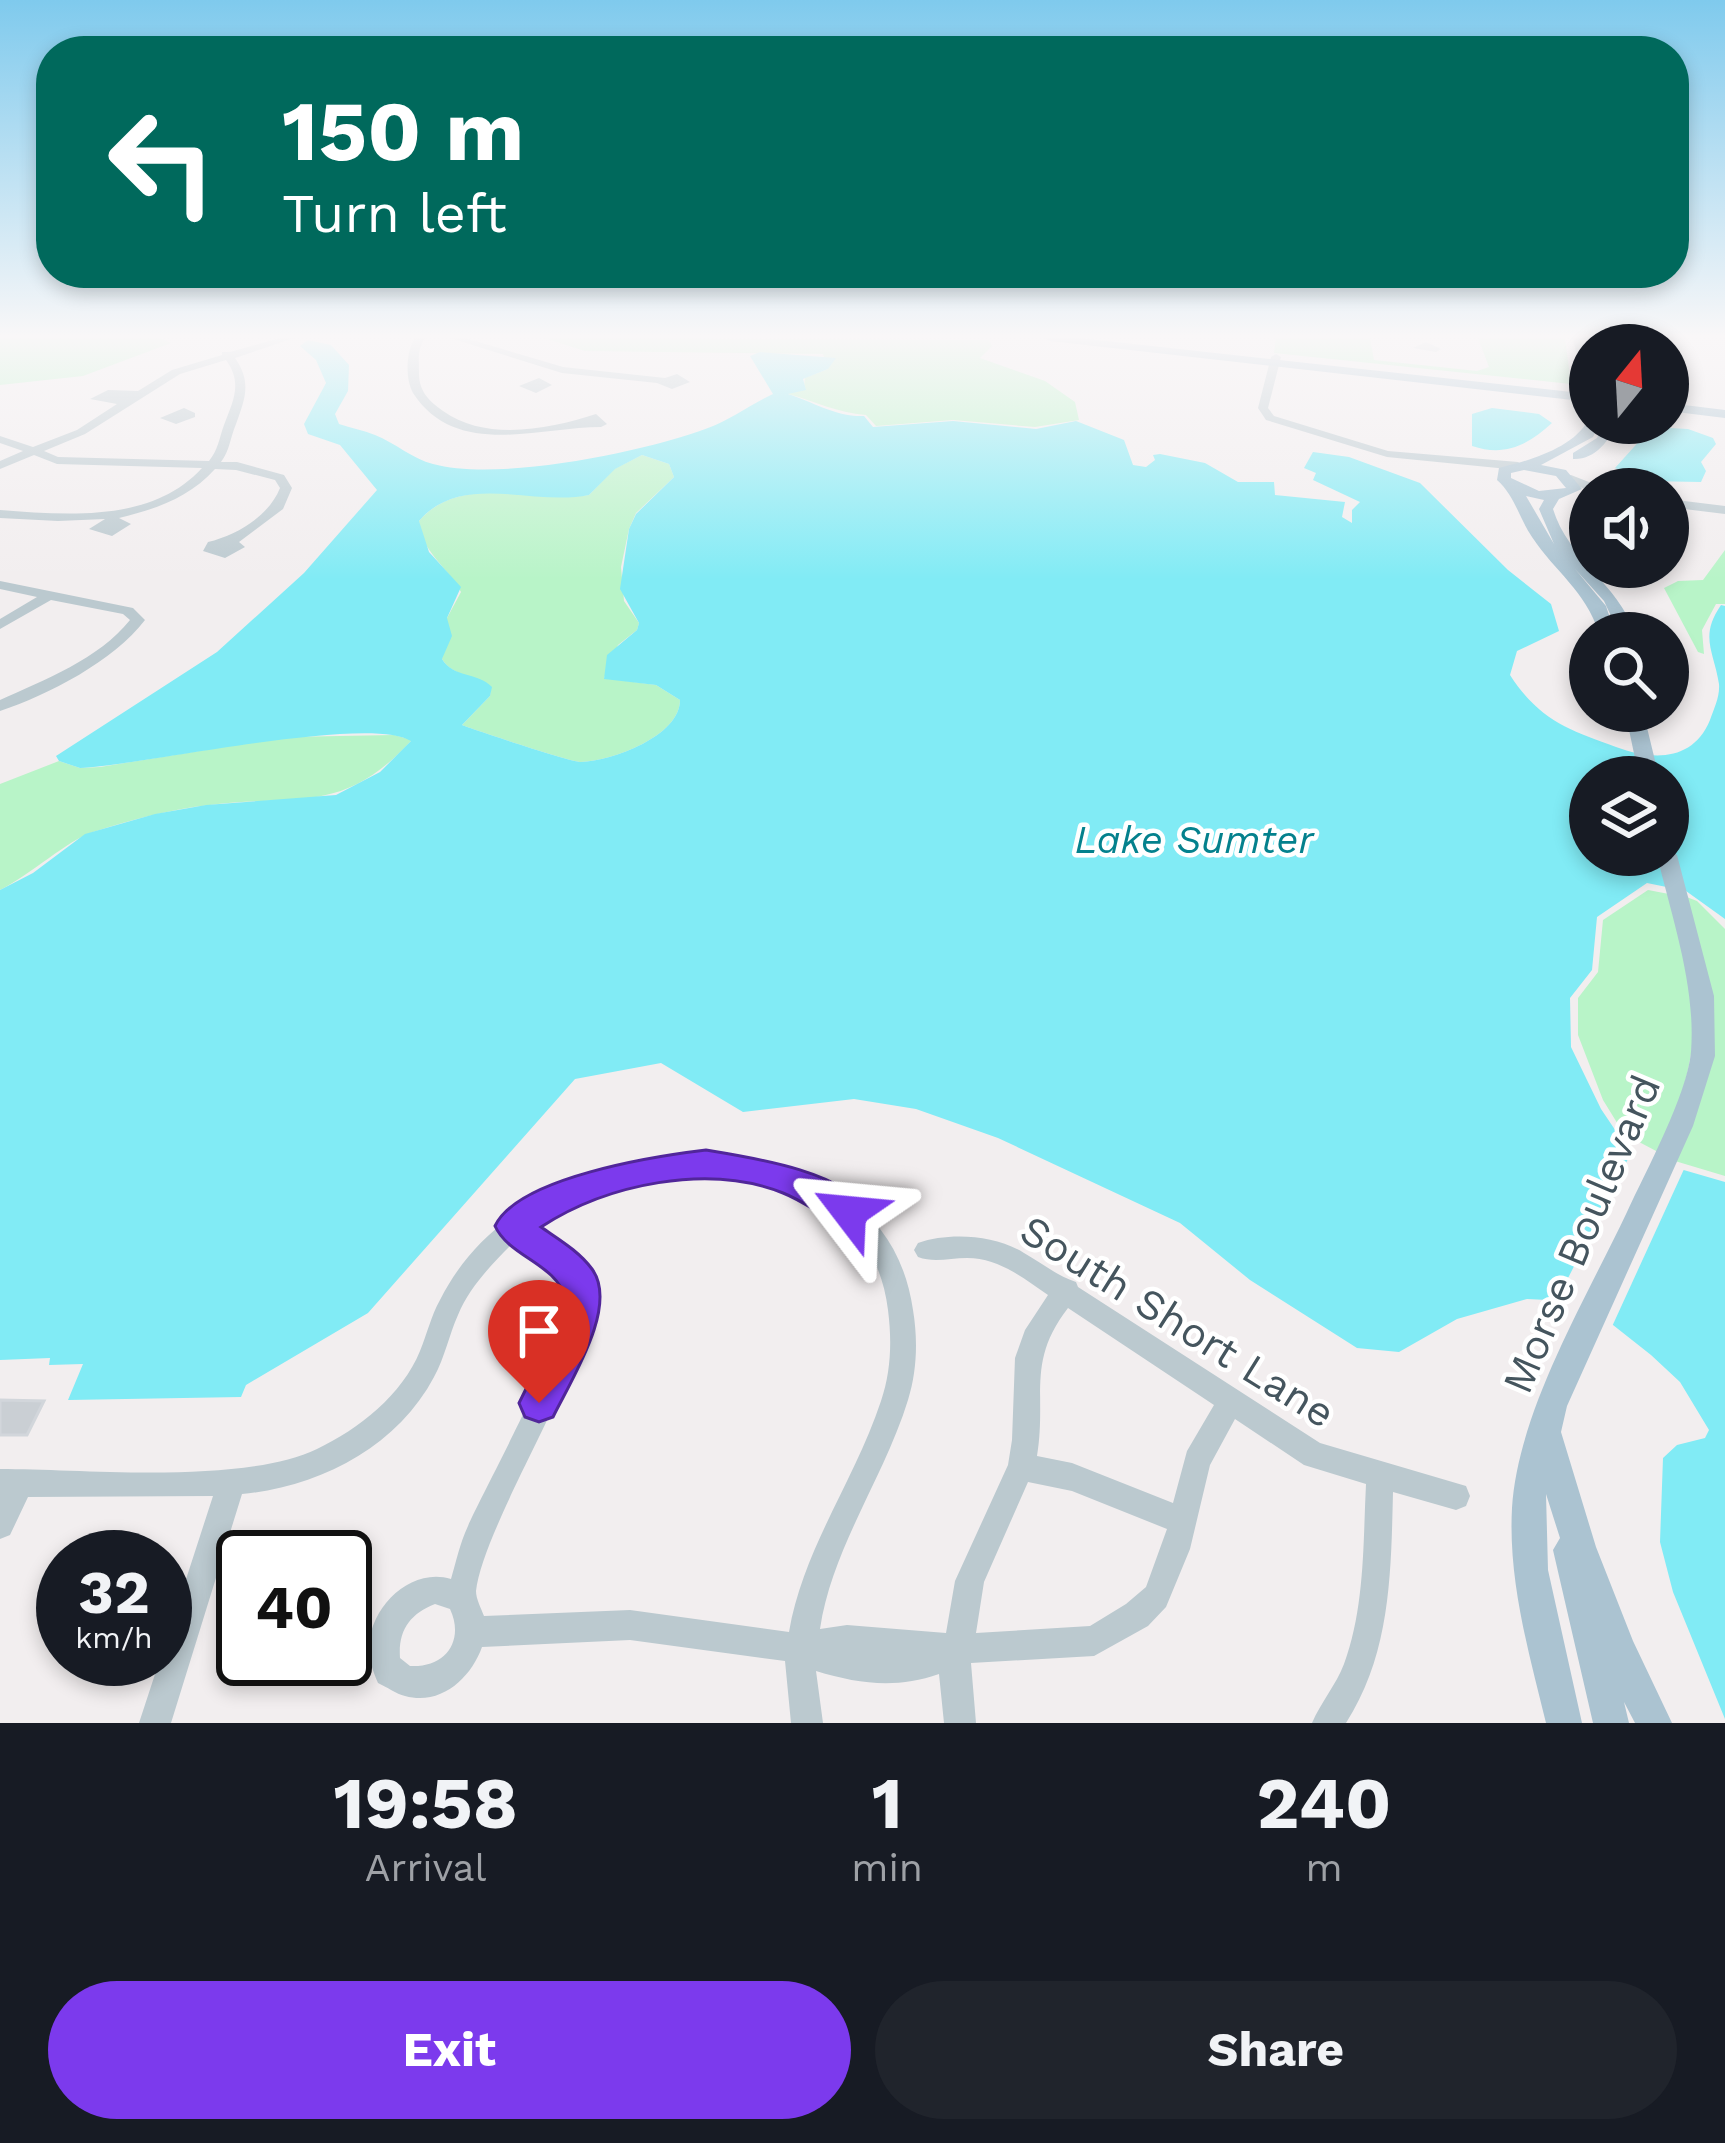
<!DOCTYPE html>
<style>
:root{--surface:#171b24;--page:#20242c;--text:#f1f3f6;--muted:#9ea1a6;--accent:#7c3aed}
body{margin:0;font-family:"Work Sans",sans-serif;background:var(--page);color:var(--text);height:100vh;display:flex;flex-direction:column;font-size:45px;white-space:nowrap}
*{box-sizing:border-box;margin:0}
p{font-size:39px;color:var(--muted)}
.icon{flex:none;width:66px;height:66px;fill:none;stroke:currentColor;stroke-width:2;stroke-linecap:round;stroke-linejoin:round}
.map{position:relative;height:1723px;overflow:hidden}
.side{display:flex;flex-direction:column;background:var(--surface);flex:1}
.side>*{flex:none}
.guide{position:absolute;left:36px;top:36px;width:1653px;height:252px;border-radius:48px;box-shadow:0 6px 18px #0003;background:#00695c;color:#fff;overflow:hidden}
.needle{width:78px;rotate:18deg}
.controls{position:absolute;left:1569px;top:324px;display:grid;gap:24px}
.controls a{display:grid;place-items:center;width:120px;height:120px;border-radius:50%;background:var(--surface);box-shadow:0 6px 18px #0003;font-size:60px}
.speed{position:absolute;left:36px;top:1530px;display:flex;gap:24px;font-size:60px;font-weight:700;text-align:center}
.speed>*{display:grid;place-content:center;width:156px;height:156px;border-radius:50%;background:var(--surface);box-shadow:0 6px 18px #0003;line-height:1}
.speed small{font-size:30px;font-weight:400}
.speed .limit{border:6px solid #111;border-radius:18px;background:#fff;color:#111}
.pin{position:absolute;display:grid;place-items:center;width:102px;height:102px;color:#fff;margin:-123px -51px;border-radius:50% 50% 50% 0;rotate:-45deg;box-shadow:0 0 12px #0007}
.pin .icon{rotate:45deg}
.me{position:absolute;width:132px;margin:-66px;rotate:299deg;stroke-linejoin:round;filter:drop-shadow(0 0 9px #0008)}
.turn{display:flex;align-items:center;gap:42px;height:252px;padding:0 48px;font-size:54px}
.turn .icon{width:156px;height:156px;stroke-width:2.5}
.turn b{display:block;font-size:84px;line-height:102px}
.eta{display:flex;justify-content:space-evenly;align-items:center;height:204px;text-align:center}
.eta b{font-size:72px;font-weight:700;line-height:84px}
.primary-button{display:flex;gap:24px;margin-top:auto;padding:24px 48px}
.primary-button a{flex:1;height:138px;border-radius:72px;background:var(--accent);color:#fff;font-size:48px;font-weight:700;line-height:138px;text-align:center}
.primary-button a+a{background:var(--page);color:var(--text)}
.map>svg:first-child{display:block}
.green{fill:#b8f4c8}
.water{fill:#81ebf5;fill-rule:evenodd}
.pier{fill:#f2eeef}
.building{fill:#cacfd4;stroke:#d2d6db;stroke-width:3}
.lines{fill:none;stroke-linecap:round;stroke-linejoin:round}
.minor{fill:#bbc9cf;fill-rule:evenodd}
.major{fill:#abc3d1;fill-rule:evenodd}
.route{fill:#7c3aed;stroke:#51269a;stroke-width:3}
.labels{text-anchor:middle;stroke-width:9;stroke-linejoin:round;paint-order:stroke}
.water-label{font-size:39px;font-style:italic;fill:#04818d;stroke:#fff}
.near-street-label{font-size:42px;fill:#45555e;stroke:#fff}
</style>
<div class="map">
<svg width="1725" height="1723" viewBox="0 0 1725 1723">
<rect width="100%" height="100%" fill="#f2eeef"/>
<path class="green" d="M0,338H161L171,343L83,376L0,385Z
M544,338L989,340L992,346L980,358L1045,381L1075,402L1079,420L1035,427L953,420L876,426L866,415C837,413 815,401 788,394L804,387L805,378L828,369L823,354L585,351Z
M1276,338H1370L1374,360L1477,371L1489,367L1478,338H1565L1571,384L1274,353Z
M642,455L669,464L674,477L636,513L629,529L621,567L624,601L639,623L637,630L618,645L604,678L656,685L680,700C680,736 612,761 581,762C571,762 475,730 462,725L490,696L491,687C476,676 452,676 442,659L447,618L461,592C449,568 420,551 419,521C460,473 535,502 589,495L614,469Z
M1725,550V604H1716L1702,630L1704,654L1698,652L1664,588L1678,581L1703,580Z
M394,735L412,740C343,815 300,794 210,805C170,809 131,820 93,832C68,840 30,875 0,890V784L59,761L80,768L100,767L286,737Z
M1648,890L1669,894C1697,1006 1709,1042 1658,1152L1624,1134L1603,1100L1578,1035V998L1598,972L1603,920Z
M1684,896L1697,901L1725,929V1176L1675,1161L1711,1060Z"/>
<path class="water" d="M308,340L331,345L349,365L348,391L335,414L339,424C351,428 363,430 375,435C395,443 413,459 433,464C499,482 644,452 708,428C732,419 751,404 773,394L750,356L760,352L836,358L828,369L803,379L806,390L788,394C814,402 835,417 864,416L873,427L953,421L1036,429L1076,421L1124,440L1133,465L1146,467L1155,460L1153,455L1160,454L1205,463L1238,482H1274L1275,495L1345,502L1342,517L1352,523V510L1360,502L1313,480L1316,473L1304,468L1313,452L1349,457L1420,483L1508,570L1551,604L1559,631L1517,651L1510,675C1539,720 1569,730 1616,747C1654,761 1693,761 1710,720C1714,708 1720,697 1719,684C1714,651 1699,637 1721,605L1725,606V919L1686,891L1647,883L1597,917L1592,970L1570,998L1571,1047L1601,1109L1632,1155L1725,1182V1719L1673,1592L1660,1542L1663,1458L1677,1445L1705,1438L1709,1430L1680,1382L1651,1355L1613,1325L1569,1301L1527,1299L1457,1319L1399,1352L1357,1348L1250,1280L1180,1223L998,1138L916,1109L854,1099L743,1112L661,1063L575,1079L368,1313L246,1385L241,1397L68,1400L83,1364L49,1365L50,1358L0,1360V890L33,873L85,834L155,814L206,805L336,795L380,772L411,741C369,714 144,765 80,768L59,761L56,756L217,652L304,573L377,490L340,445L308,434L304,424L326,383L316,360L300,346ZM642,455L669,464L674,477L636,514L629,529L620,589L639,623L637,630L607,655L604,679L656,685L680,700C680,736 612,761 581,762C571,762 475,730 462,725L490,696L492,687C478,672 453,678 442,659L452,636L447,618L461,587L429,552L419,521C462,471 534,507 589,495L615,469ZM1590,777H1668V855H1590Z
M1492,408L1539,414L1552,423C1528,445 1505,457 1472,446V414Z
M1652,427L1688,429L1713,438L1716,444L1701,462L1706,471L1701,482L1646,481L1615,468Z"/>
<path class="pier" d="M1634,1147L1685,1167L1610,1331L1555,1304Z"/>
<path class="building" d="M0,1400L44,1401L27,1435H0Z"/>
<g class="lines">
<path class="minor" d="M280,338H294L235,358C252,382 245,399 236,424C230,438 230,450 221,462H237L284,475L292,488L283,509L239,542L245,547L225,558L203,551L208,542C237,535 269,516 280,488L275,480L236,470L215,469C189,498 156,509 119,518L131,524L112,536L89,529L105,519L58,521L0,518V510C67,515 152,523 202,468L57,464L34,455L0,469V461L23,451L0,443V436L33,447L77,430L117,404L90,399L108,390L138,391L172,370L222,355V352H230ZM226,360C243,383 233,401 224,425C219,439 218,450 209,461L58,457L44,451L85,434L180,374Z
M415,338H425C417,350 419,360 419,374C419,391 429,401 443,411C486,442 550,429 596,414L607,424L601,427C538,427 456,459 413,393C405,379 406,351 415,338Z
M450,338H465L563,367L665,378L677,374L690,382L672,389L657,383L562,373Z
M1573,338H1583L1590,372V396L1584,393Z
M1587,338H1597L1599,345L1590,346Z
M1426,342L1441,349L1436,352L1413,348Z
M1276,354L1281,357L1268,408L1274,416L1388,451L1518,462L1524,466L1518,470L1387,457L1266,420L1258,408L1271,357Z
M539,378L552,385L536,393L519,386Z
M184,408L195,413V417L176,424L160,418Z
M1571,475L1599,486L1601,489H1590V491L1567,482V476Z
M1668,499L1725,506V514L1668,507Z
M0,581L133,608L145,620C114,661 48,695 0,711V700C44,680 99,659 130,620L123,614L51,600L0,629V619L37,597L0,589Z
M680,1158C788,1159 895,1187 913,1310C918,1340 917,1371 908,1400C884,1478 832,1548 820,1629L847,1625L946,1633L955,1581L1008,1465L1012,1440L1015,1358L1025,1330L1048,1295C1023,1278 999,1258 967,1258C950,1258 934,1263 918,1257L914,1250L918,1243C950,1232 995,1235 1024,1253C1042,1263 1057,1276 1076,1282L1078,1287L1320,1443L1466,1486L1470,1496L1466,1506L1456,1510L1393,1492C1391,1572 1391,1653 1346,1723H1312C1321,1702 1336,1685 1344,1664C1365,1607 1363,1543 1366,1484L1304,1465L1235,1419L1210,1465L1190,1549L1166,1607L1148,1626L1094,1656L971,1663L976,1723H944L939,1674C896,1689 859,1684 816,1671L823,1723H791L785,1661L630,1640L482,1647C471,1678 441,1706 405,1696C396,1694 387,1687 378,1683C373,1671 368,1658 369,1644C372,1605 412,1567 451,1579C456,1562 460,1543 468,1526C483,1491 580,1314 570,1289C562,1270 531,1254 515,1241C493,1263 470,1286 458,1315C449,1335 445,1357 434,1377C397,1447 319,1487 242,1494L171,1723H139L160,1659H165V1644L213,1496L28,1497L10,1535L0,1539V1469C85,1469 241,1485 317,1449C359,1429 402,1395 420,1351C427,1334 431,1316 440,1300C487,1207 581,1170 680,1158ZM680,1177C776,1178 874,1198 888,1310C892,1341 891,1372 881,1401C855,1480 803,1549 789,1632L630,1610L484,1616C481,1608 476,1599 476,1591C484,1520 609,1330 593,1283C585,1259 552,1242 533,1227C578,1196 625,1184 680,1177ZM1068,1308L1214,1405L1187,1451L1173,1503L1072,1463L1037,1456C1047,1396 1026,1362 1068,1308ZM1028,1482L1072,1491L1167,1529L1146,1587L1126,1604L1090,1626L976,1633L984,1582ZM435,1604L450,1609C465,1641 445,1668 410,1666L400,1658C398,1630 410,1614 435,1604Z"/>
<path class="major" d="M1044,338H1079L1590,394V402L1050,341Z
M1668,403L1725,410V418L1668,411Z
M1588,420L1600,423L1593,437L1541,465L1566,470L1582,489L1559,499L1553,509C1568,559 1618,584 1635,633H1619L1604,601L1575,569L1606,606L1615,633H1599C1585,590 1556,573 1532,537C1519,518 1515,496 1497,480L1499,468C1528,461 1574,448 1588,420ZM1524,470L1556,476L1566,488L1539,491L1511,478V473ZM1526,496L1544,500L1539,509L1554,544Z
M1603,423H1617C1609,441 1595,460 1573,459V453L1597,438Z
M1625,711H1643L1659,777H1639Z
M1668,848L1677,855L1714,996L1715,1056L1693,1126L1567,1406L1561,1432L1596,1547L1633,1641L1672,1723H1635L1624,1702L1629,1723H1593L1553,1550L1560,1538L1546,1494L1548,1570L1582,1723H1546C1529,1653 1508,1581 1512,1508C1518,1411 1586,1299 1627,1212C1646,1171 1687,1095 1691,1052C1696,985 1672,919 1657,855H1668Z"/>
</g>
<linearGradient id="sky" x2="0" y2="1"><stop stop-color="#7fcaed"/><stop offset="0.58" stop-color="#f9f7f8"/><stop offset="1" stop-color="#f9f7f8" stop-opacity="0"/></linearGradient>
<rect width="1725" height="579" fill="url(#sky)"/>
<path class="route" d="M706,1150C748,1157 847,1171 866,1212L861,1223L849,1227C825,1219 806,1202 783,1193C708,1163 607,1184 541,1227C558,1239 579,1251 592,1269C619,1306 571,1380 553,1417L539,1422L525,1417L519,1403L553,1334L565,1298C557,1264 509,1257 495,1226C518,1177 656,1156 706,1150Z"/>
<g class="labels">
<g class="water-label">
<text x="1194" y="853">Lake Sumter</text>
</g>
<g class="near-street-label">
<text transform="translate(1581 1234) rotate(-67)" y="15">Morse Boulevard</text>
<text transform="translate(1178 1321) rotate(32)" y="15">South Short Lane</text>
</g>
</g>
</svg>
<div class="controls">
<a><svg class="needle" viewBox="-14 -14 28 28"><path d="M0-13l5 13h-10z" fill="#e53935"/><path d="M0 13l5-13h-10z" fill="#9ea1a6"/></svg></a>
<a><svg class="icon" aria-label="sound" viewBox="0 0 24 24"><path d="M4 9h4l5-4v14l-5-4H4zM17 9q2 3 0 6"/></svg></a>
<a><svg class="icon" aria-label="search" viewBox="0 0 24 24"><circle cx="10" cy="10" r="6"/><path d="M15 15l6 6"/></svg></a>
<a><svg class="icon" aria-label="layers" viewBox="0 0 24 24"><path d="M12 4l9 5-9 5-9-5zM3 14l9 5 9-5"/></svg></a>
</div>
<div class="speed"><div>32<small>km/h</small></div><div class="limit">40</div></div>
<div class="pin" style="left:539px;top:1403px;background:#d93025"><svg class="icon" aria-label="arrive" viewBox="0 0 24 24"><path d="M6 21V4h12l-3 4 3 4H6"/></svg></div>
<svg class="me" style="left:849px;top:1212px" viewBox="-20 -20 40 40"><path d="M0-17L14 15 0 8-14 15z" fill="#7c3aed" stroke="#fff" stroke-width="4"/></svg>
<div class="guide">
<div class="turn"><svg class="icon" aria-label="left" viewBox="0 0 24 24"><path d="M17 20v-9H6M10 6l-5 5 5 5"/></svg><div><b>150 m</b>Turn left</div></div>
</div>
</div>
<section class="side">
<div class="eta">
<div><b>19:58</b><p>Arrival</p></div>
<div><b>1</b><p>min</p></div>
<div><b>240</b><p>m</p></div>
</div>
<div class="primary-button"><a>Exit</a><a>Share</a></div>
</section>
